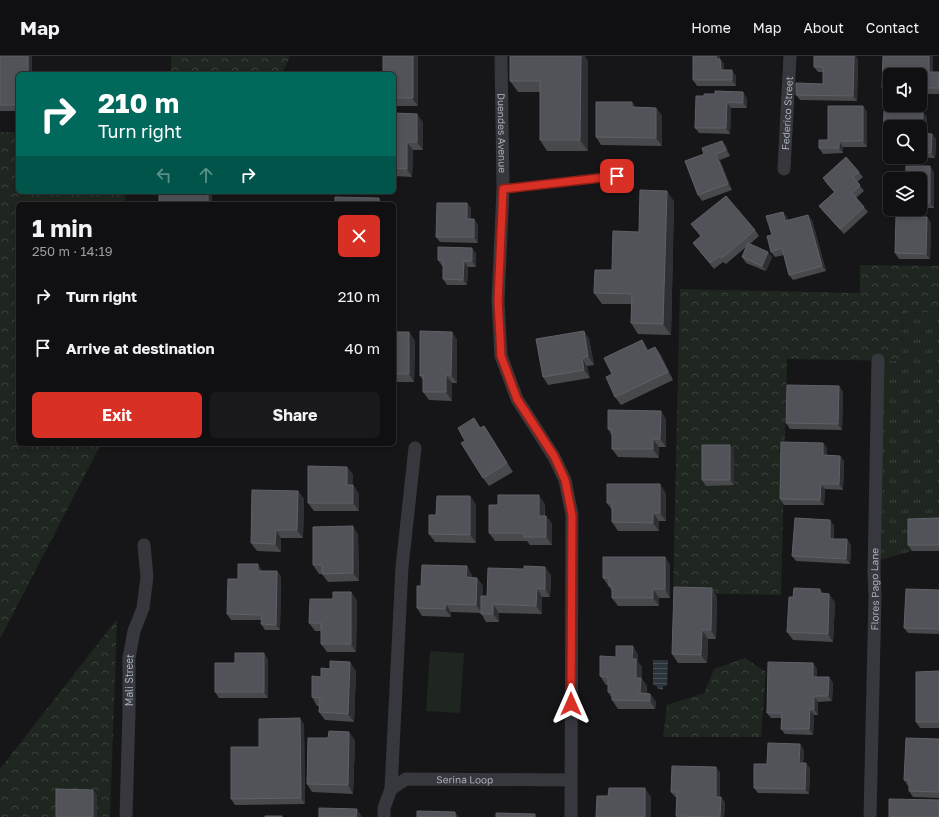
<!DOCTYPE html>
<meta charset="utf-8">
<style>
:root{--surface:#101012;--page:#19191b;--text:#f1f3f6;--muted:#9c9d9f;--line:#303032;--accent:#d93025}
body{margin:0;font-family:"Golos Text",sans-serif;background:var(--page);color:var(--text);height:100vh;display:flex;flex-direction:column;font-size:15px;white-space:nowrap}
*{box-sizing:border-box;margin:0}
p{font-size:13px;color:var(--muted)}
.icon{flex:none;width:22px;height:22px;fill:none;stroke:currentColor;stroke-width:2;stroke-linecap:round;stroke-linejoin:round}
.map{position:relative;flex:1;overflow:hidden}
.drawer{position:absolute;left:16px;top:146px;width:380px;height:244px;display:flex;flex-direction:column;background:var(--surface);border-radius:6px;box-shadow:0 2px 6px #0003,0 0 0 1px var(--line)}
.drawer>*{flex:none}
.top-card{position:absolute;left:16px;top:16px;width:380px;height:122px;border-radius:6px;box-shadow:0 2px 6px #0003,0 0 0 1px var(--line);background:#00695c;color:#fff;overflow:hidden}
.controls{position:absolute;left:883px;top:12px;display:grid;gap:8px}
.controls a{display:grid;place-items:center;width:44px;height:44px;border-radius:6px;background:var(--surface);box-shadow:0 2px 6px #0003,0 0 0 1px var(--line);font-size:20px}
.pin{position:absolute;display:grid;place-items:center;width:34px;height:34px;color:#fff;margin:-17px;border-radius:8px;box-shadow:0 2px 6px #0006}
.me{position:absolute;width:44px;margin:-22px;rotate:0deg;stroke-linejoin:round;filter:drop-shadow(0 0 3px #0008)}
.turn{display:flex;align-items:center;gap:14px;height:84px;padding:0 16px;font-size:18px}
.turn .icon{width:52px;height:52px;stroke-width:2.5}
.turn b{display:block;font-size:28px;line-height:34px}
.lanes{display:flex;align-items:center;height:38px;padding:0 16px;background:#0003;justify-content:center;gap:20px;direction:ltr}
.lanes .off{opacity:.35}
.round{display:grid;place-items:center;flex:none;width:42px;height:42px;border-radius:6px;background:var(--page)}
.headline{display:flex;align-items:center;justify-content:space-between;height:68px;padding:0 16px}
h1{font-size:24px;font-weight:700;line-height:30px}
.action{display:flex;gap:8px;margin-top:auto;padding:8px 16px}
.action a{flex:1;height:46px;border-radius:6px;background:var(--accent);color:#fff;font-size:16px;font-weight:700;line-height:46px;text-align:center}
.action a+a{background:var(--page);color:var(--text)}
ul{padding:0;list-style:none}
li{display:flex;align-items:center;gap:12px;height:52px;padding:0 16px}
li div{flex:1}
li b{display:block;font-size:15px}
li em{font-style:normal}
header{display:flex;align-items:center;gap:24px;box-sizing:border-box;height:56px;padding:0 20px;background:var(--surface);border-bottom:1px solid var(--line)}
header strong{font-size:19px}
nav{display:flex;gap:22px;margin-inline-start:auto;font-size:14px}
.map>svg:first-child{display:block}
.grass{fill:url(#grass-tufts)}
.forest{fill:url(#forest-crowns)}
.pitch{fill:#1e261f}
.water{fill:url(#water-rules)}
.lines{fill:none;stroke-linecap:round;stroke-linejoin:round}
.lane{stroke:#37383d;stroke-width:7}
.street{stroke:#37383d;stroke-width:13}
.wall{fill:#47494d}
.shaded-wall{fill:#2f3033}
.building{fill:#525359;stroke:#5f6168}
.route-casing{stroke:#8d1f18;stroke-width:10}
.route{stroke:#d93025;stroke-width:7}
.labels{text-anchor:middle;stroke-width:4;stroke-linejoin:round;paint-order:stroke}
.street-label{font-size:10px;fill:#a8adb8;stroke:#111113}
</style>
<header>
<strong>Map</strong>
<nav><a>Home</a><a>Map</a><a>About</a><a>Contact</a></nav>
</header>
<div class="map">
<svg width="939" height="761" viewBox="0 0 939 761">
<defs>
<pattern id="grass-tufts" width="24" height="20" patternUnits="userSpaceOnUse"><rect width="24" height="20" fill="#1e261f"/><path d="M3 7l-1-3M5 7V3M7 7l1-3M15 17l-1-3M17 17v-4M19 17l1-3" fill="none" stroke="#3c433d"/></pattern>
<pattern id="forest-crowns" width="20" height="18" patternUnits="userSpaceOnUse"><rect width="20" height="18" fill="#1e261f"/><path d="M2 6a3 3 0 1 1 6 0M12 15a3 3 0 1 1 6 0" fill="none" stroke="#3c433d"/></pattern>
<pattern id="water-rules" width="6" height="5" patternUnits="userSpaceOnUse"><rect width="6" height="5" fill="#2c353c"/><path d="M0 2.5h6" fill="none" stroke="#485056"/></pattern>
</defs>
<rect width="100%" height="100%" fill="#161618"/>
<path class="grass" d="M903,256L939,257V468L912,469V495L873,506L878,304L902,305Z"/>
<path class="forest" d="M171,0H290L282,18H171Z
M0,76H18V136H125V148H18V388H101L0,583Z
M860,209L939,210V257L903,256L902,305L787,303L781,539L673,537L680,233L860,237Z
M117,563L110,761H0V713Z
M745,602L766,616L761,681H663L667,649L704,637L714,613Z"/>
<path class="pitch" d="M430,595L464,597L460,657L426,655Z"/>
<path class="water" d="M653,604H668L667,630H663V634L657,632V630L653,629Z"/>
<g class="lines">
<path class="lane" d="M503,133L617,120"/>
<g class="street">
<path id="s1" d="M501,0L503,133L498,245L501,300L517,343L554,401L565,424L572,459L571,761"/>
<path id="s2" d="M784,113L790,0"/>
<path d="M391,733L402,511L415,392"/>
<path id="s3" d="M126,761L129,655V602L134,575L143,552L147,521L144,489"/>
<path id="s4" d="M384,761V752L391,733L406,723L571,724"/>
<path id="s5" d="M870,761L875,540L874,518L878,304"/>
</g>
</g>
<path class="wall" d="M0,0H32V18H18V55H0Z
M383,0L418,50H394V18L383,17Z
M883,0H933V16H939V38H920V19H890V37H886L882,32Z
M720,3L724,8V14L736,20V30H697L693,24Z
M858,3L857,45L800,44L796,39L823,28V16H818L814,11Z
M588,5V95H547L540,84V36H518L510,25Z
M704,40L747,42V52H731L730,78L699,77L695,72Z
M632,46L635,51L656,52L662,60V90L601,89L596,81Z
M863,50L867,56V91H843V97L823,98L819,92Z
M884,55L923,56L927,62L926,78H932L936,83L935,102L896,101H920V71H890V101H886L883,95Z
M394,57L423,66V94H413L412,121L394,120Z
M726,90L730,100L720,104L732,134L702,145L698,139L685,105Z
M859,116L863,121L857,126L864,135L856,142L864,151L868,156L844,178L823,155L819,150L834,136L827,128L823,122Z
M934,116V152H920V123Z
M674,145L671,279L638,278L631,267V248H602L594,237L612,214L639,176Z
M467,147L471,152V163H474L478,169V187L440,186L436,181Z
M783,156L787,161L788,164H812L826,215L793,224L789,219L784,199L775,201L771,196L772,179Z
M927,161L931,167L930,203H899L895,197Z
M691,168L755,174L759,180L750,188L768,196L772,201L766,215L746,207L742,201L746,191L726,208L723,206L714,213L693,187L701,180Z
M476,197V211H468L467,229H447L443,223V210H442L438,204Z
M584,275L589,283L594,309L587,310L590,322L548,329L543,321Z
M394,276H409L415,285L414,326H394Z
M452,276L457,284V327H452V345L429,344L423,336V324L420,320Z
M642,284L648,294L655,291L661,299L673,324L621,349L615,341L612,318Z
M839,330L843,336L842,374L790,373L786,367Z
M666,363V391H659V402L618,401L612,393V380L608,373Z
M484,370L513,416L489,430L483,422L465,385Z
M823,387L827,392V399L840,400L844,405L843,434L825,433L824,449H784L780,443Z
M734,394V429L706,430L702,424Z
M347,411L353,419V429L359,438V455H314L308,447Z
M298,435L304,443L303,482H281V496L257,495L251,487Z
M666,437V465H659V475H618L612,466V454L607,447Z
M470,440L476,449V487L435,486L429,478L436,459Z
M545,448V460H546L552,468V489H530L527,485H495L489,477L498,449Z
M939,462V495H912L908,489Z
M830,464L834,470V483H847L851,489L850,508L796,505L792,500Z
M358,478L359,525L328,526L322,518H319L313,509Z
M665,501L670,509V542H659V550H618L612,542V535L603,522Z
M262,514V515H277L281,521L280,574H265L261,568L262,564H231L227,558L238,523Z
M472,519V522H477L483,530L482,540H487L551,519L550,541H542V558L499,557V566H486L481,557L451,556V561L422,560L417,552L421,530Z
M712,532L717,541L716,583H708L707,607H678L672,598Z
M820,533L823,538L835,546L833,586L793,584L787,576L793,541Z
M939,534V578L908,577L904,572Z
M351,536L357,545L356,596H327L321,588V575H315L309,567L333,543Z
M638,598V606L642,611V623L647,630V637L650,638L656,646L655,653H618L612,644V642L608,636V629H606L600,620L616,601Z
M268,603V642H219L215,636L235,607Z
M813,607L817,613V621H829L833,627L832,645L818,646V659H814L813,679L785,678L781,673L782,662H771L767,657Z
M356,615L354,666L325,664L319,656V650H317L312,641L321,621Z
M939,615V672H920L916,666Z
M304,668L305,748L235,749L231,743L259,691Z
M939,683V742L913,741L909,735V730H908L904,724Z
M355,684L353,738L312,736L307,728Z
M804,694L803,707L810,712L809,738L758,737L754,732L767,708Z
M716,711L720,717V741L725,746L724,761H677L676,760L677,741H675L671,736Z"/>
<path class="shaded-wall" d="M28,0H32V18H28Z
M413,0H418V50L413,42Z
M581,0H585L588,5V95L580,84Z
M716,0H720V8L717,3Z
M854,0H856L858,3L857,45L853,40Z
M929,0H933V22L929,16Z
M720,3L724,8V19L721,14Z
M732,14L736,20V30L732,24Z
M743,36L747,42V52L743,47Z
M632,46L637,55L632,51Z
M727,46L731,52L730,78L726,72Z
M863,50L867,56V91L863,85Z
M656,52L662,60V90L656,82Z
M923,56L927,62L926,83L922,77Z
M417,58L423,66V94L417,86Z
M932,78L936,83L935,102L931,97Z
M722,85L726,90L730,100L726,94Z
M839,85L843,91V97L839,92Z
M407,86L413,94L412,121L407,113Z
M716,98L720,104L732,134L728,128Z
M930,110L934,116V152L930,147Z
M667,135L674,145L671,279L663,268Z
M208,136H212V148H208Z
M379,142L383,148H379Z
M467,147L471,152V169L467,163Z
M783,156L787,161L789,170L785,165Z
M808,159L812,164L826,215L822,210Z
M927,161L931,167L930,203L926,198Z
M474,163L478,169V187L474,181Z
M472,192L476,197V211L472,205Z
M768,196L772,201L766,215L762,210Z
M464,205L468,211L467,229L463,224Z
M584,275L589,283L594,309L588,300Z
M409,276L415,285L414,326L409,318Z
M452,276L457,284V327L451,319Z
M642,284L648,293L652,303L647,295Z
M655,291L661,299L673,324L668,316Z
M582,302L587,310L590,322L584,314Z
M446,319L452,327V345L446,336Z
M839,330L843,336L842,374L838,368Z
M661,355L666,363V391L660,383Z
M484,370L490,378L513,416L507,407Z
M653,383L659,391V402L653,393Z
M823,387L827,392V405L823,399Z
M730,389L734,394V429L730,424Z
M840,400L844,405L843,434L839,428Z
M347,411L353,419V437L347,429Z
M660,428L666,437V465L660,457Z
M821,428L825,433L824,449L820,444Z
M353,429L359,438V455L353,447Z
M298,435L304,443L303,482L297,474Z
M539,439L545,448L544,468L539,460Z
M470,440L476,449V487L470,479Z
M653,457L659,465V475L653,467Z
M546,460L552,468V489L546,481Z
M830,464L834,470L833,488L830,483Z
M353,470L358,478L359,525L353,517Z
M276,474L281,482V496L275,488Z
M847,483L851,489L850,508L846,503Z
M665,501L670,509V542L665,533Z
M258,508L262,514V521L258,515Z
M467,510L472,519V530L466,521Z
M545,511L551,519L550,541L545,533Z
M277,515L281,521L280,574L276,569Z
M477,522L483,530L482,557L476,549Z
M537,532L542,541V558L536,550Z
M712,532L717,541L716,583L711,574Z
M653,533L659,542V550L653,542Z
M820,533L826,541L820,537Z
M351,536L357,545L356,596L351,588Z
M829,538L835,546L833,586L828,578Z
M446,548L451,556V561L445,553Z
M493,548L499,557V566L493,558Z
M702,574L708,583L707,607L701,599Z
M633,590L638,598V606L642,611V623L647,630L646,645L640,637L636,622L632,603Z
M264,597L268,603V642L264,636Z
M350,606L356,615L354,666L348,658Z
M813,607L817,613V626L813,621Z
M829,621L833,627L832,645L828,640Z
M650,638L656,646L655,653L650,645Z
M814,640L818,646V659L814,653Z
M810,653L814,659L813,679L809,673Z
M300,662L304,668L305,748L301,742Z
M349,676L355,684L353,738L348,729Z
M800,688L804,694L803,712L799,707Z
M806,707L810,712L809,738L805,733Z
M716,711L720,717V746L716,741Z
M645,732L651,741V761H645Z
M93,734L97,739V761H93Z
M721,741L725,746L724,761H720Z
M357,753L362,761H356Z
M455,756L459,761H455Z"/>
<path class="building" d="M0,0H28V18H18V49H0Z
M383,0H413V42H394V18H371V17H383Z
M510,0H581L580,84H540V25H510Z
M693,0H716L717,3H720L721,14H732V24H693Z
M814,0H854L853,40L796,39V27L823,28V11H814Z
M883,0H929V16H939V32H920V19H890V32H882Z
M715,35L743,36V47L727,46L726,72H695L696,40H704V38H715Z
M596,46H632V51L656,52V82L596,81Z
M828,50H863V85H839V92H819V84H828Z
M884,55L923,56L922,77L932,78L931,97L920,96V71H890V95H883Z
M394,57L417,58V86H407V113L394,112Z
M722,85L726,94L716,98L728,128L698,139L685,105L704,98L702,92Z
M846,101L859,116L853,121L860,129L852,137L864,151L840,173L819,150L835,136L823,122Z
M906,110H930V147H920V123H906Z
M640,134L667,135L663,268L631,267L632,238L594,237L595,214H612L613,175L639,176Z
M159,136H208V148H159Z
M726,140L755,174L722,202L719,200L710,207L693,187L701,180L691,168Z
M335,141L379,142V148H335Z
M437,147H467V163H474V181H436Z
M783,156L785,165L808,159L822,210L789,219L782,192L771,196L767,180L772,179L766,160Z
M896,160L927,161L926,198L895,197Z
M748,187L768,196L762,210L742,201Z
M438,191L472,192V205H464L463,224L443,223V204H438Z
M420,275L452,276L451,319H446V336H423V319L420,320Z
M584,275L588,300L582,302L584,314L543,321L536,283Z
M394,276H409V318H394Z
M642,284L647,295L655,291L668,316L615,341L606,321L612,318L604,302Z
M787,329L839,330L838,368L786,367Z
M608,354L661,355L660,383H653V393H612V373H608Z
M474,362L480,372L484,370L507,407L483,422L461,387L465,385L458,372Z
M781,386L823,387V399L840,400L839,428H821L820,444L780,443Z
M702,389H730V424H702Z
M308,410L347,411V429H353V447H308Z
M607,428H660V457H653V467L612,466V447H607Z
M252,434L298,435L297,474H276L275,488L251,487Z
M498,439H539V460H546V481H524V477H489V449H498Z
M437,440H470V479L429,478V459H436Z
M795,462L830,464V483H847L846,503L792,500Z
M939,462V489H908V463Z
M353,470V517L322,518V509H313V471Z
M603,501H665V533H653V542H612V530H609V522H603Z
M238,508H258V515H277L276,569L261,568L262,559L227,558L228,523H238Z
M422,509L467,510L466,521L477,522L476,549L446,548L445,553L417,552V530H421Z
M524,510L545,511V533L537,532L536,550L493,548V558H481V540H487L488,512L524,513Z
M674,531L712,532L711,574H702L701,599L672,598Z
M794,532L820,533V537L829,538L828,578L787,576L789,541H793Z
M906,533L939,534V573L904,572Z
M333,536H351V588H321V567H309L310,543H333Z
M616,590H633L632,603H636V622H641L640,637L650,638V645L612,644V636H608V621L600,620V600L616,601Z
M235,597H264V636H215V607H235Z
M330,605L350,606L348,658L319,656L320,642L312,641V620L321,621V612L330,613Z
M768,606L813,607V621H829L828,640H814V653H810L809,673H781L782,657H767Z
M939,615V666H916V616Z
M300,662L301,742L231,743V691H259V663Z
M329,675L349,676L348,729L307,728L308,682H328Z
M906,682L939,683V736L909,735V724H904Z
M768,687L800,688L799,707H806L805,733L754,732V708H767Z
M672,710L716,711V741H721L720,761L676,760L677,736H671Z
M609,732H645V761H596L597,740H608Z
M56,733L93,734V761H56Z
M889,743L939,744V761H889Z
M319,752L357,753L356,761H319Z
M417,755L455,756V761H417Z
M496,757L535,758V761H496Z
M265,760H282V761H265Z"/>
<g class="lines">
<defs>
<path id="route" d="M571,648L572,459L565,424L554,400L517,343L501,300L498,245L503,133L617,120"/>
</defs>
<use href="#route" class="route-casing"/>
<use href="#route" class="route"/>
</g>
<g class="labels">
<g class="street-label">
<text dy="4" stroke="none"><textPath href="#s2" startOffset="56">Federico Street</textPath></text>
<text dy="4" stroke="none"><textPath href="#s1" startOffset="77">Duendes Avenue</textPath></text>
<text dy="4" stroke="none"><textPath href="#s5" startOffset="228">Flores Pago Lane</textPath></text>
<text dy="4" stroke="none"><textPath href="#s3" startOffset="137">Mali Street</textPath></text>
<text dy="4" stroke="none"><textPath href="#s4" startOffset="106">Serina Loop</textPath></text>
</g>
</g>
</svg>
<div class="controls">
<a><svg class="icon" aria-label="sound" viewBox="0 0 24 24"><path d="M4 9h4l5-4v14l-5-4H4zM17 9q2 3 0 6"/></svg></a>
<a><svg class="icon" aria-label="search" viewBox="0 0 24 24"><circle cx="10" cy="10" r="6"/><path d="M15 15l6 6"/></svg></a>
<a><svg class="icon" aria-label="layers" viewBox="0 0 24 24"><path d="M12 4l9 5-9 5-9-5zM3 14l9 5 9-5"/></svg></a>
</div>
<div class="pin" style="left:617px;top:120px;background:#d93025"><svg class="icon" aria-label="arrive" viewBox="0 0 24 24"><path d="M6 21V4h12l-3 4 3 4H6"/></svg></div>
<svg class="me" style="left:571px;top:648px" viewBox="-20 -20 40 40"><path d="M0-17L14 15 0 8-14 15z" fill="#d93025" stroke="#fff" stroke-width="4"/></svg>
<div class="top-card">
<div class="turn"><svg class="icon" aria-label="right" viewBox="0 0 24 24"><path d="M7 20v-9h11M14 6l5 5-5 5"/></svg><div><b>210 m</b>Turn right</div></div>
<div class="lanes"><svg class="icon off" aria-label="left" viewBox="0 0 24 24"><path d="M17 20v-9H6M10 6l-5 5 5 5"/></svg><svg class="icon off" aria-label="ahead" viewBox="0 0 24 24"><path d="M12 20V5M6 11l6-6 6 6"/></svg><svg class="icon" aria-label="right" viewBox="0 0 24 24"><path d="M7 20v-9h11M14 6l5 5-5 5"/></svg></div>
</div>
<section class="drawer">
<div class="headline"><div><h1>1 min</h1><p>250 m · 14:19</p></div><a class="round" style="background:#d93025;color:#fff"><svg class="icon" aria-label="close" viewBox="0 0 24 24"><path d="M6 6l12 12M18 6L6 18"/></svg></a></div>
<ul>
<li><svg class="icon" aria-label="right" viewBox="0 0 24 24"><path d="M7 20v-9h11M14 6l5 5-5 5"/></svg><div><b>Turn right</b></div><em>210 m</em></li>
<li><svg class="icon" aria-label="arrive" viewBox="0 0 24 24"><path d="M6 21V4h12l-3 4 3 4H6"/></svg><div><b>Arrive at destination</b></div><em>40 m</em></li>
</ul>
<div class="action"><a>Exit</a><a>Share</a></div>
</section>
</div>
